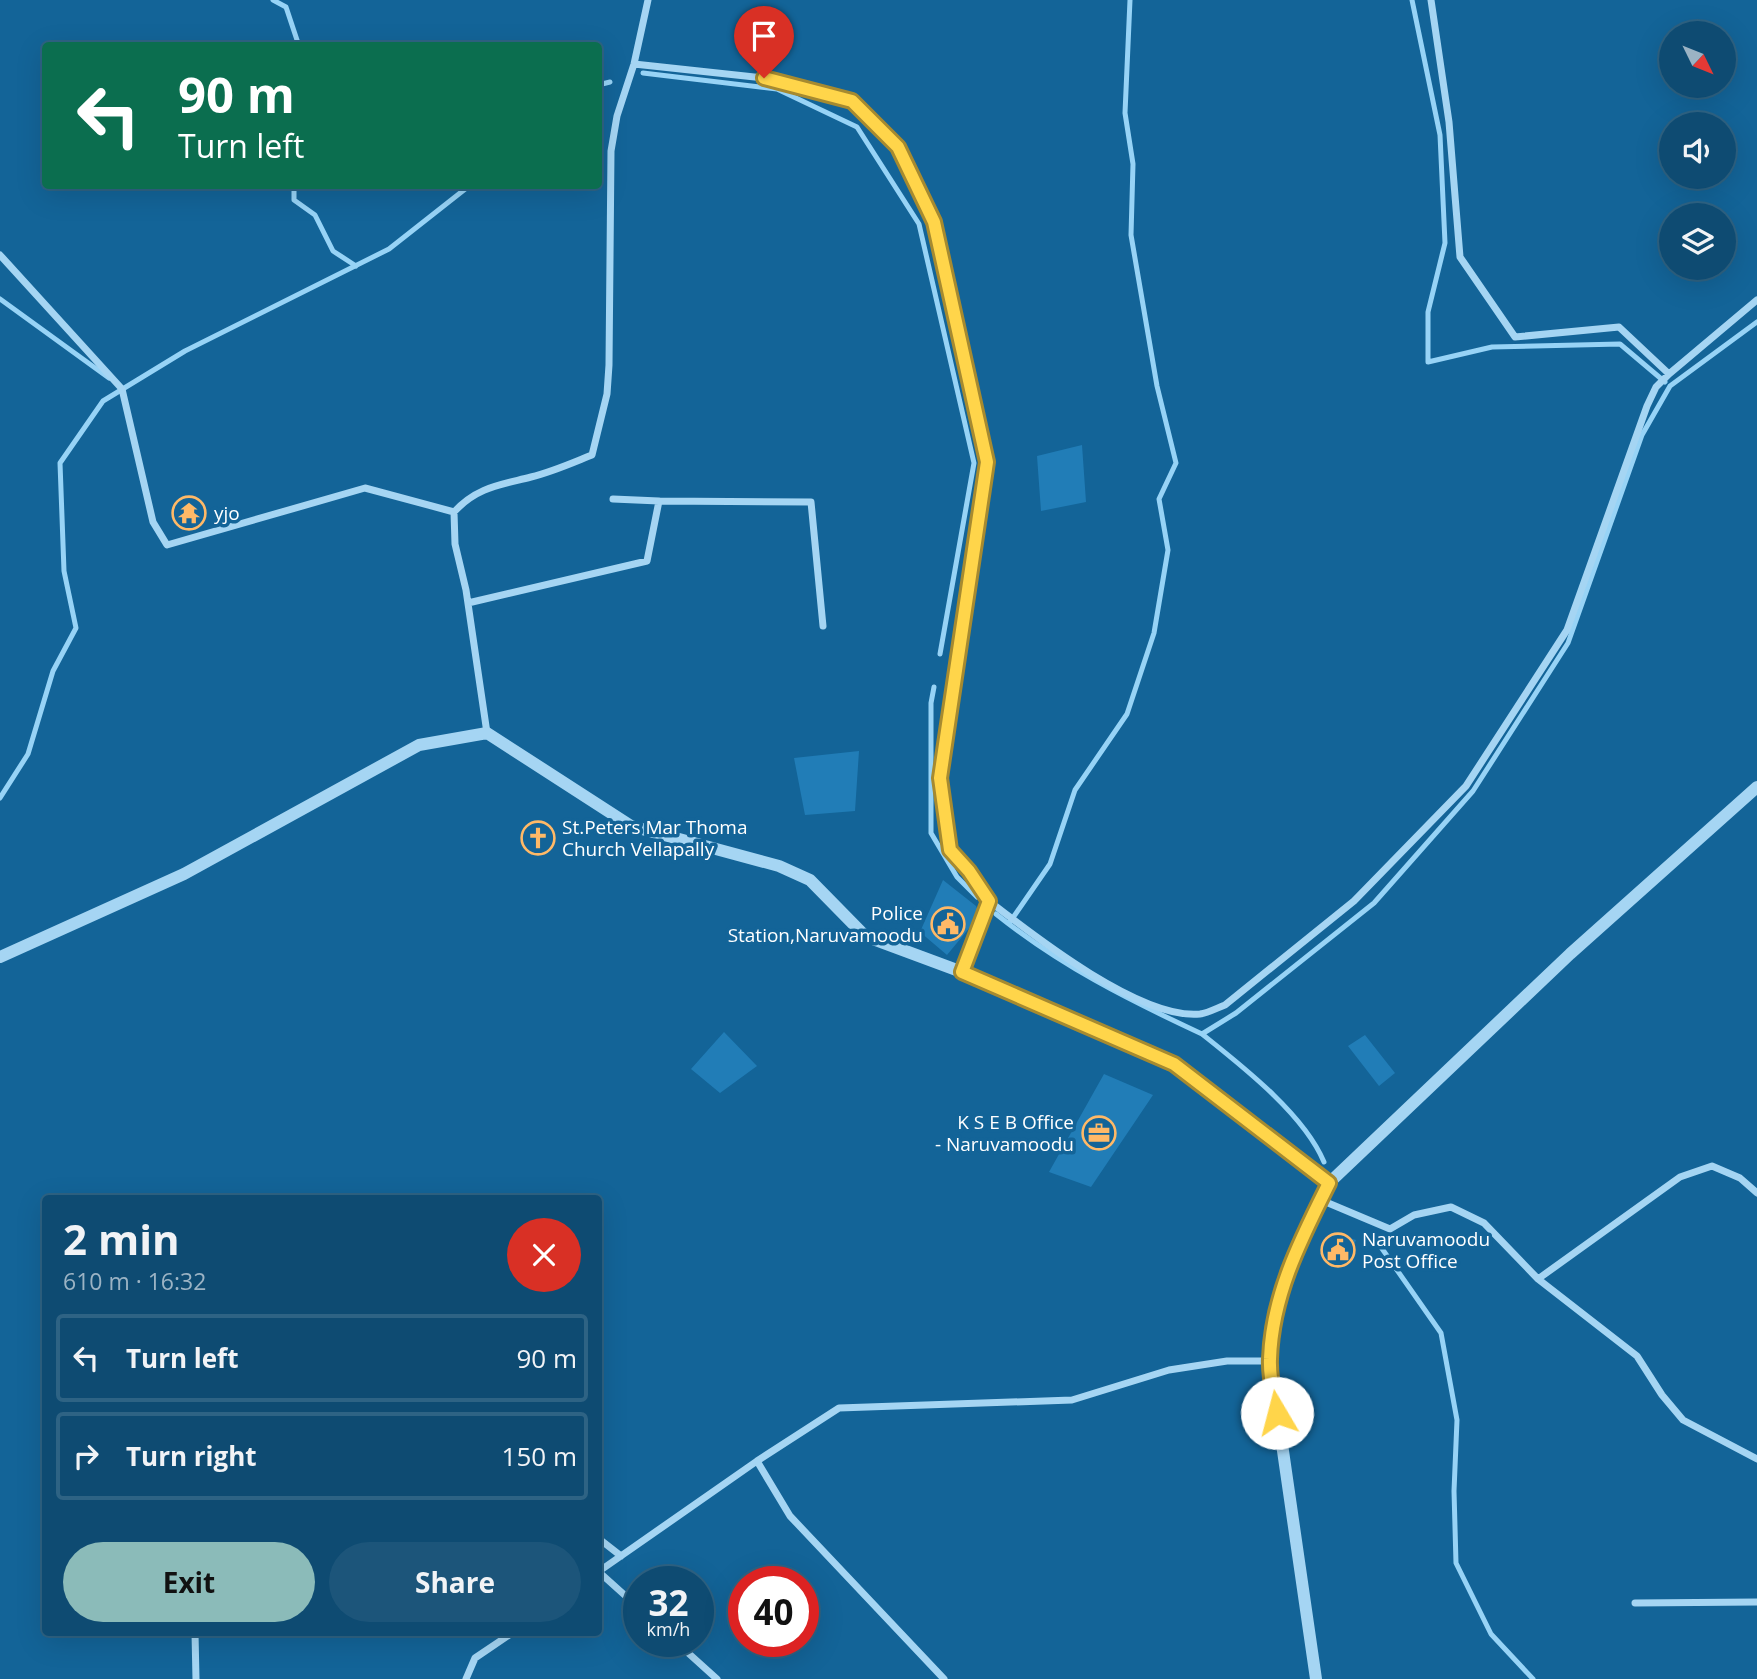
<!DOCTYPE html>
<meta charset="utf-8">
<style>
:root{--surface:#0e4b72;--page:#1c557a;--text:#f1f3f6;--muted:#9bb3c4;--line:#2e6384;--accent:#8bbbb9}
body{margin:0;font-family:"Open Sans",sans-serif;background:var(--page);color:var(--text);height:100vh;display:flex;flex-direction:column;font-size:26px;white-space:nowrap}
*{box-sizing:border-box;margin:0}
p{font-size:23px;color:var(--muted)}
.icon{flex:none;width:38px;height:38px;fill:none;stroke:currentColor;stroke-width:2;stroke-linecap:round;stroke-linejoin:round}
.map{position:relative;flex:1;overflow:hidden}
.details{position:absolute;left:42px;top:1195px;width:560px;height:441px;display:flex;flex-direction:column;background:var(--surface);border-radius:7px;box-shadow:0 7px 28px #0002,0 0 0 2px var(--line)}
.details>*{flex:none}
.banner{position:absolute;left:42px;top:42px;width:560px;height:147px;border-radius:7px;box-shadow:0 7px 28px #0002,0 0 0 2px var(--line);background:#0b6e4f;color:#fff;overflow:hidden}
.needle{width:46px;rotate:133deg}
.buttons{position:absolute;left:1659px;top:21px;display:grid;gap:14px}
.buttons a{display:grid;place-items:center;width:77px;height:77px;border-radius:50%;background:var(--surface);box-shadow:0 7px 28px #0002,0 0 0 2px var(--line);font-size:35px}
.speed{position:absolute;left:623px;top:1566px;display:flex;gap:14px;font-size:35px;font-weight:700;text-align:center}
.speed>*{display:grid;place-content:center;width:91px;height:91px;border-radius:50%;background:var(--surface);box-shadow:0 7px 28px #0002,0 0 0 2px var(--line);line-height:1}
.speed small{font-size:18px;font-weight:400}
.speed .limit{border:10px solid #d22;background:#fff;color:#111}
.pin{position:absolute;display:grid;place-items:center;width:60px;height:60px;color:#fff;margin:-72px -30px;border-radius:50% 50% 50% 0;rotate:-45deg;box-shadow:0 0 7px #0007}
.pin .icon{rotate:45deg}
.me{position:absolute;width:77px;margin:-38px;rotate:352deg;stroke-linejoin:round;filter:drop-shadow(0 0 5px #0008)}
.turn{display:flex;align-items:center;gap:24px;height:147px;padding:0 21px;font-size:32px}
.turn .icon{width:91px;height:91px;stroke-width:2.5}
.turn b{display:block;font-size:49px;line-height:60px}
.round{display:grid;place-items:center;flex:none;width:74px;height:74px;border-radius:37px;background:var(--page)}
.head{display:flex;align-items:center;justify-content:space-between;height:119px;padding:0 21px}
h1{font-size:42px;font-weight:700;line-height:52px}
.action{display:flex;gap:14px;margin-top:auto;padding:14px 21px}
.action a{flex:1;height:80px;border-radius:42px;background:var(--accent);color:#111;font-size:28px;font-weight:700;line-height:80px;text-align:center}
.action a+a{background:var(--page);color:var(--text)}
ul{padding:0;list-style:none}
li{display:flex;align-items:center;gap:21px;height:88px;margin:0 14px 10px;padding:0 7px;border:4px solid var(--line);border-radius:7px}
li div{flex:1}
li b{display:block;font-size:26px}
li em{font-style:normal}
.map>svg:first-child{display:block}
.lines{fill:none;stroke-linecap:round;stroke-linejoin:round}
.stream{stroke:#97d3f6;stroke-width:5}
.building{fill:#217db7}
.minor{stroke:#a5d5f3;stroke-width:7}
.tertiary{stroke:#a5d5f3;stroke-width:12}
.route-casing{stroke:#a68a30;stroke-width:18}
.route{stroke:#ffd54a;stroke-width:12}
.labels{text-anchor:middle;stroke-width:7;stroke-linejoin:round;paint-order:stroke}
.poi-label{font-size:19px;fill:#fff;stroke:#136498;text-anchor:start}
</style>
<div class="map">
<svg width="1757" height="1679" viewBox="0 0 1757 1679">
<rect width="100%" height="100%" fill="#136498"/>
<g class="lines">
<path class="stream" d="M273,0L286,7L299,46
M1412,0L1440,135L1445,243L1428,312V362L1492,347L1620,344L1665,382
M643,73L777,89L857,127L919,224L974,463L940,654
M598,85L610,82
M294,186V200L315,215L333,251L356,266
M0,299L109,378
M934,687L931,703V833L957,877L977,897
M0,798L28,754L53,671L76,628L64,571L60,463L103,401L185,351L389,249L469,186
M996,914C1061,966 1127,999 1202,1034L1236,1013L1374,903L1473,791L1568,643L1642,435L1670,386L1757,322
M1010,922L1050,864L1075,790L1127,714L1154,633L1168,550L1159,499L1176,463L1157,386L1131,235L1133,164L1125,113L1130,0
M1202,1034C1242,1066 1304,1114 1324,1162
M1376,1240L1441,1333L1457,1420L1454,1491L1456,1563L1491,1634L1533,1679"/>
</g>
<path class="building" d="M1082,445L1086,502L1041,511L1037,456Z
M859,751L855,811L805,815L794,758Z
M943,880L976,906L980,915L947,955L920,932Z
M724,1032L757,1066L720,1093L691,1069Z
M1365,1035L1395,1073L1379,1086L1348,1046Z
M1104,1074L1153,1095L1091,1187L1049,1172Z
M1332,1233L1356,1240L1347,1263L1320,1254Z"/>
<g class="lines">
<path class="minor" d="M634,64L764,78L852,101L898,147L934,222L987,462L940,778L950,850L969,871L989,901L962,972
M0,255L122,389L153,522L167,545L365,488L454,512
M1669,374L1757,300
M613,499L659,501
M468,603L647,561L659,501L811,502L823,626
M487,733L466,590L455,544L454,512C477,487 500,485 531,477C552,472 572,463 592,455L607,394L609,365L611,151L617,116L634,64L648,0
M989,901C1034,936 1141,1020 1200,1014C1208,1013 1217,1008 1225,1005L1354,901L1466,786L1567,630L1647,406L1656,387L1669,374L1619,327L1515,337L1460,257L1449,122L1431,0
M1321,1200L1390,1229L1414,1215L1451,1207L1484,1223L1538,1279L1637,1356L1662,1395L1683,1420L1757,1459
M1538,1279L1680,1177L1712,1166L1740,1178L1757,1193
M598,1538L621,1556
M598,1572L757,1461
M599,1572L639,1608
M1635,1603L1757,1602
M195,1633L196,1679
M676,1642L717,1679
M466,1679L475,1658L512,1633
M944,1679L790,1516L757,1461L839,1408L1072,1400L1169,1370L1227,1361H1270"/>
<path class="tertiary" d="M0,957L184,874L419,745L487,733L631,826L779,866L810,880L865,936L962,972L1174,1064L1329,1183
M1316,1679L1270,1361C1271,1345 1272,1328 1275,1313C1284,1267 1308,1224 1329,1183L1570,954L1757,787"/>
</g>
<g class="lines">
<defs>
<path id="route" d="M764,78L852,101L898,147L934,222L987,462L940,778L950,850L969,871L989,901L962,972L1174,1064L1329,1183C1301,1239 1272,1295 1270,1359C1269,1377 1274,1395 1277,1413"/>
</defs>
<use href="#route" class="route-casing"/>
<use href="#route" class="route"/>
</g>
<defs>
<symbol id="temple-ring" viewBox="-11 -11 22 22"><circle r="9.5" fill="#136498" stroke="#ffb967" stroke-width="1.5"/><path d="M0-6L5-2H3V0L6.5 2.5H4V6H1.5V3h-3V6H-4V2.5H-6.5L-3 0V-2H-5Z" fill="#ffb967"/></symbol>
<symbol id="church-ring" viewBox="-11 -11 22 22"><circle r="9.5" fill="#136498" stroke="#ffb967" stroke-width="1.5"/><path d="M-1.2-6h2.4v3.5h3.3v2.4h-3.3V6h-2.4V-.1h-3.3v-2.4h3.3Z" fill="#ffb967"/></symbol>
<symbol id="civic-ring" viewBox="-11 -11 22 22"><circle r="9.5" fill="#136498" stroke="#ffb967" stroke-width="1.5"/><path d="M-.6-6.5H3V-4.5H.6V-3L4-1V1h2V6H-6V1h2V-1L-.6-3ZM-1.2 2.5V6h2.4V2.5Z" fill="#ffb967"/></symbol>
<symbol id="office-ring" viewBox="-11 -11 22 22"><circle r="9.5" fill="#136498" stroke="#ffb967" stroke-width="1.5"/><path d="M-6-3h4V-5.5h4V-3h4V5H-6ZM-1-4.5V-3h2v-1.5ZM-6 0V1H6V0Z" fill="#ffb967"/></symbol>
</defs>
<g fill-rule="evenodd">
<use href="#temple-ring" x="170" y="494" width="38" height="38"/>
<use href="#church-ring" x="519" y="819" width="38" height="38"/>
<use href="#civic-ring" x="929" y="905" width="38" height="38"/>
<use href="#office-ring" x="1080" y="1114" width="38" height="38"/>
<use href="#civic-ring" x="1319" y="1231" width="38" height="38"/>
</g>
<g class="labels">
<g class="poi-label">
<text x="214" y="520">yjo</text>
<text x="562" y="834">St.Peters Mar Thoma<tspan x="562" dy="22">Church Vellapally</tspan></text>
<text x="923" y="920" text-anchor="end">Police<tspan x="923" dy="22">Station,Naruvamoodu</tspan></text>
<text x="1074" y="1129" text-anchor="end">K S E B Office<tspan x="1074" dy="22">- Naruvamoodu</tspan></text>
<text x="1362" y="1246">Naruvamoodu<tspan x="1362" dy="22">Post Office</tspan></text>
</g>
</g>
</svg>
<div class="buttons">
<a><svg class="needle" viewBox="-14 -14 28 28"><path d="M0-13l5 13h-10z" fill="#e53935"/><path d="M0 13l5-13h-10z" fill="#9bb3c4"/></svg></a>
<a><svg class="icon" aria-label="sound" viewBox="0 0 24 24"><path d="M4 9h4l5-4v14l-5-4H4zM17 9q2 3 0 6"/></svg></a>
<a><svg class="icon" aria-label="layers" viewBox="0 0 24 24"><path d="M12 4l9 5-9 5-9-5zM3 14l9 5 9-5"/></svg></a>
</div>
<div class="speed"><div>32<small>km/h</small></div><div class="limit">40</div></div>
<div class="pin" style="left:764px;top:78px;background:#d93025"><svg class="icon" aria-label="arrive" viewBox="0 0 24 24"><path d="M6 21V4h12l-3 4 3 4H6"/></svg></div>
<svg class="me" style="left:1277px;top:1413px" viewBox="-20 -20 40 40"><circle r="19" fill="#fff"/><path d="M0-13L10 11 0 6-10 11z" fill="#ffd54a"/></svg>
<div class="banner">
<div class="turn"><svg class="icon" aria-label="left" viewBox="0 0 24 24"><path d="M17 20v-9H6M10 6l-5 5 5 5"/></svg><div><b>90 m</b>Turn left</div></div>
</div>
<section class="details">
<div class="head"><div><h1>2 min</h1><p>610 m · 16:32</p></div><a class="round" style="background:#d93025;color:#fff"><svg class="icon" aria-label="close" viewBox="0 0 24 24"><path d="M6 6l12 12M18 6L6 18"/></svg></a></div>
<ul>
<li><svg class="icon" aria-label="left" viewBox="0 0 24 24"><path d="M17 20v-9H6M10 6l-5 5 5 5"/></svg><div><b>Turn left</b></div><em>90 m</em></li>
<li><svg class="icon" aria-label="right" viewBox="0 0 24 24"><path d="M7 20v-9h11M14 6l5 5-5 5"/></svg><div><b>Turn right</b></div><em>150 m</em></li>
</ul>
<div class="action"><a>Exit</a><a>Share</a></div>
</section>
</div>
